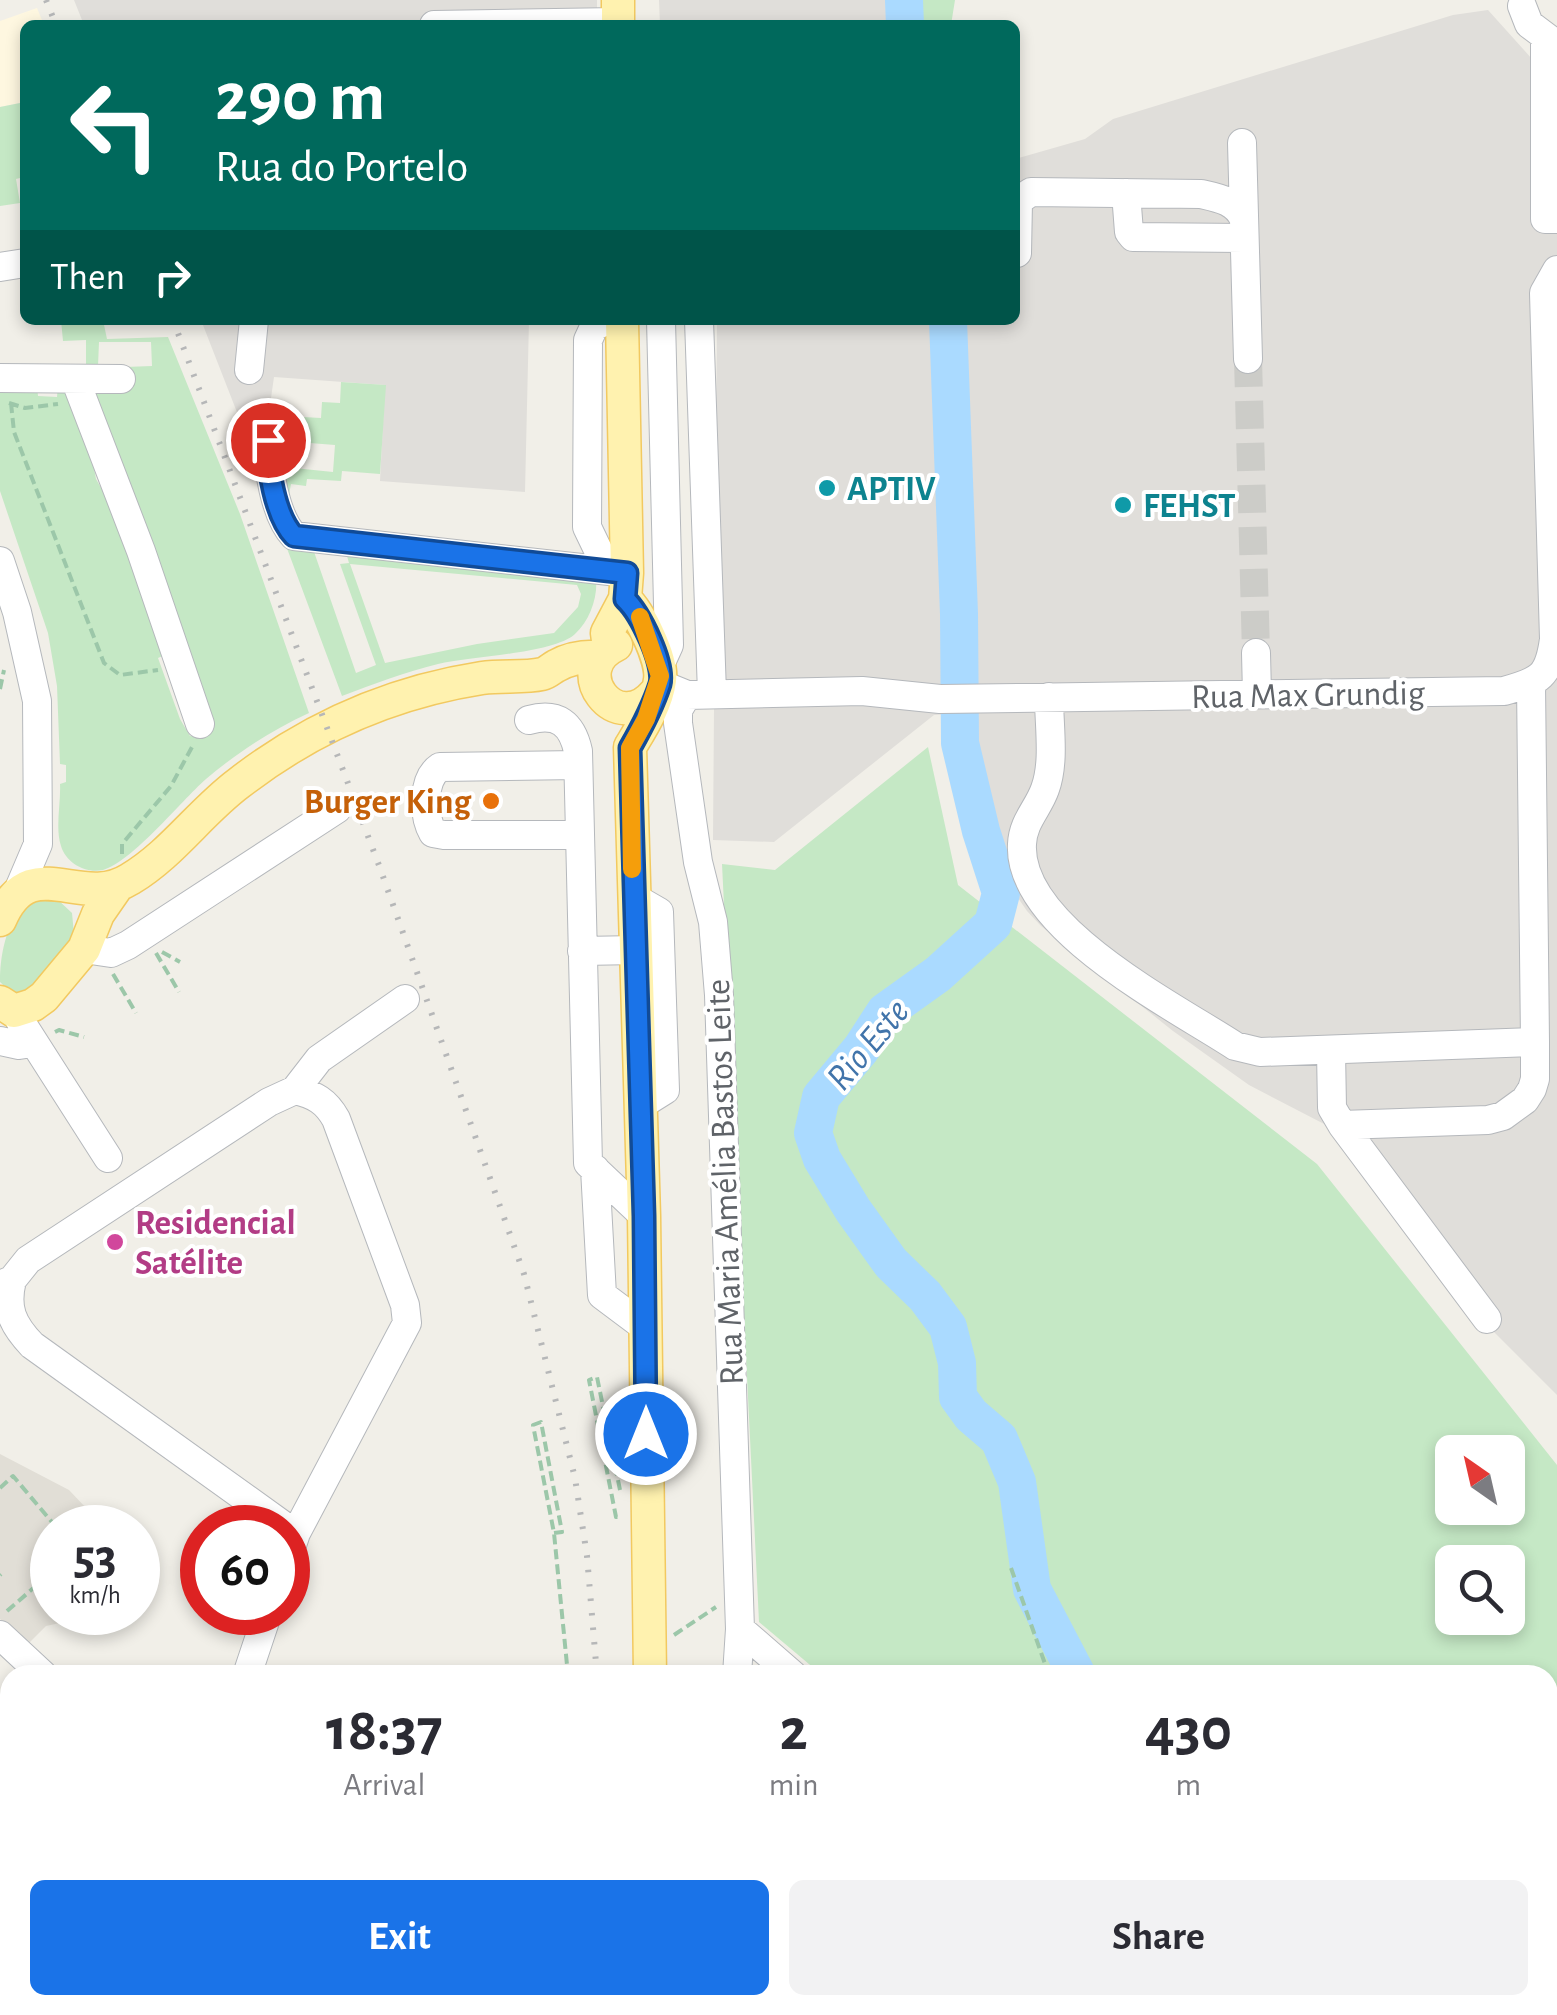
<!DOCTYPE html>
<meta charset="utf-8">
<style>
:root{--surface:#fff;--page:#f2f2f3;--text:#2b2b33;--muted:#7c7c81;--accent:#1a73e8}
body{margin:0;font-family:"Alegreya Sans",sans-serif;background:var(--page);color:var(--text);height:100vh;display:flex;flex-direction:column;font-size:38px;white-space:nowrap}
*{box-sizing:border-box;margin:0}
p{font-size:32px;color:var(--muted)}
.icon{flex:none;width:55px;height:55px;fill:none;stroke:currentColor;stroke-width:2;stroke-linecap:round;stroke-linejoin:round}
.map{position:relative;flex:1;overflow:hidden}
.details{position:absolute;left:0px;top:1665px;width:1558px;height:350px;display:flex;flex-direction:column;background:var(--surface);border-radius:30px 30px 0 0;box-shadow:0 5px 15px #0003}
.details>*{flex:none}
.top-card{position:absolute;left:20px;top:20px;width:1000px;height:305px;border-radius:15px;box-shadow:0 5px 15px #0003;background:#00695c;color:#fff;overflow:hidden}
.needle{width:65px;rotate:326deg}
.controls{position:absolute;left:1435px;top:1435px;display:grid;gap:20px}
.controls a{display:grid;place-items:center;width:90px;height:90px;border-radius:15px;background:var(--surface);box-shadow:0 5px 15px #0003;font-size:50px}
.speed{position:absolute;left:30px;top:1505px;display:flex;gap:20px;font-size:50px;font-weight:700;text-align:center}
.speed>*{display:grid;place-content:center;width:130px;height:130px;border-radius:50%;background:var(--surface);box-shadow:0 5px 15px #0003;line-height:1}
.speed small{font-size:25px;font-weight:400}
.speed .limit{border:15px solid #d22;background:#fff;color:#111}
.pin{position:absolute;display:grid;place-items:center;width:85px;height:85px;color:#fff;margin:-42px;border:5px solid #fff;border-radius:50%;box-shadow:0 2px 10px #0007}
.me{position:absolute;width:110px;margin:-55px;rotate:0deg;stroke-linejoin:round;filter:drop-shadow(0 0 8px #0008)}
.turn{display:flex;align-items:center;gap:35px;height:210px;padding:0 30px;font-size:45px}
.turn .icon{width:130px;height:130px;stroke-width:2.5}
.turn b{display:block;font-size:70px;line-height:85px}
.then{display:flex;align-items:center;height:95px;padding:0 30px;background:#0003;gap:20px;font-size:38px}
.eta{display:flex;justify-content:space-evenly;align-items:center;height:170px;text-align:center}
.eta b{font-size:60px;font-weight:700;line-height:70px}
.cta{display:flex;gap:20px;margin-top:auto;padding:20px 30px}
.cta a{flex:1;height:115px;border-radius:15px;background:var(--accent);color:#fff;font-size:40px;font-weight:700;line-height:115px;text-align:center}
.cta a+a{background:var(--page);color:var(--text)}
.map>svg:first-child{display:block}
.commercial{fill:#fef7e0}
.industrial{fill:#e0deda}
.education{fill:#e1ded6}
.green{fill:#c5e8c5;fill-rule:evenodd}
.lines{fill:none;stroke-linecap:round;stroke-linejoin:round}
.river{stroke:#aadaff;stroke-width:38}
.minor-tunnel{stroke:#ccccc8;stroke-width:28;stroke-dasharray:28 14;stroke-linecap:butt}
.minor-casing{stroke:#b5b8bc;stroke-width:30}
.major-casing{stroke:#f2c960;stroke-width:35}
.path{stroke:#9cc7a9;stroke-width:4;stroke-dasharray:10 5;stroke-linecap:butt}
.minor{stroke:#fff;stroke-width:28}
.major{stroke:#fff2af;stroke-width:32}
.rail{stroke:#b6b7b8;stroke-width:6;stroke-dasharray:2.5 12;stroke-linecap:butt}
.route-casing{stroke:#114b97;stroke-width:25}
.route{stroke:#1a73e8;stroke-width:18}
.slow{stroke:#f59e0b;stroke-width:18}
.culture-dot{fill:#0f9aa8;stroke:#fff;stroke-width:4}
.food-dot{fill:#e8710a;stroke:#fff;stroke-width:4}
.hotel-dot{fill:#d1479c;stroke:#fff;stroke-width:4}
.labels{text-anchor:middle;stroke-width:8;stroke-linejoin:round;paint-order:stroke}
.culture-label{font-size:35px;font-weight:bold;fill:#0d838f;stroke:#fff;text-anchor:start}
.street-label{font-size:35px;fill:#5f6368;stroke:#fff}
.food-label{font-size:35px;font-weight:bold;fill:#c56008;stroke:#fff;text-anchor:end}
.hotel-label{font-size:35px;font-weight:bold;fill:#b23c85;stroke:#fff;text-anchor:start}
.water-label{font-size:38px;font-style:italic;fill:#4174aa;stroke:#fff}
</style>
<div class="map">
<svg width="1557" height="2015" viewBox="0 0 1557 2015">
<rect width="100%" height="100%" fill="#f1efe8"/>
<path class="commercial" d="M37,8L44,25H25V102L0,107V21Z"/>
<path class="industrial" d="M74,0H597V25H84Z
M659,0H897V25H660Z
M1488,10L1532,59L1557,62V1395L1483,1321L1328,1126L1249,1085L1173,1031L1041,926L1027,911L1016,895L1009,875L970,713L934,715L774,842L713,840L717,320H1015V159L1085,139L1113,119L1453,15Z
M201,320H529L525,492L380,481L385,385L274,377L267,426L249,443Z"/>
<path class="education" d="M0,1454L69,1490L104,1527L52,1528V1612L106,1613L46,1626L28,1644L0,1619Z"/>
<path class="green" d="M912,0H955L951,25H912Z
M25,102V180L24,177L16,179L20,203L0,206V107Z
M61,320H103L107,339L168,337L240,514L309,713C272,730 238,752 206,779C180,802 133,861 103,870C86,874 66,863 61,846C55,828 61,803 60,784L66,782V765L60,764L57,686L48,633L0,491V384H37L38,396L57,397L58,384H66L91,452L96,479L121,523L169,653L158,658L180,719L190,736L206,737L211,724L86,385L125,367L152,366L151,342H99L98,366L86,374V340L63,341Z
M341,382L386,385L380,474L342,471L341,481L307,479L306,486L291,484L287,505L276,476L294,468L333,472L335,445L297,442L285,426V416L321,418L322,402L340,403Z
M285,543L312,546L356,673L376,665L340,564L349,563L345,549L596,578C598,597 590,620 575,634C553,654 471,656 438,664C405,672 374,684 342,696ZM350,564L577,585L581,594L578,607L554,633L477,644L385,663Z
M928,747L958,885L1317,1164L1557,1465V2015H1102L1092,2005H1548V1675H822L759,1622L722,864L775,870ZM1452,1452H1508V1508H1452ZM1452,1562H1508V1618H1452Z
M56,898L72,913L74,934L33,991L13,994L0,982C0,954 6,927 23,903Z"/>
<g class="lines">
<path class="river" d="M904,0L905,25
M948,320L959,614L960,743L981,831L1001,893L993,924L938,974L885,1012L861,1049L821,1097L813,1133L822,1159L853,1210L891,1263L925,1296L948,1327L957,1363L958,1397L971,1415L999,1439L1017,1482L1032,1589L1077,1675
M1548,1926L1557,1930"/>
<path class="minor-tunnel" d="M1248,359L1256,653"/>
<defs>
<path id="minor" d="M1522,6L1529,24L1557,45
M434,25L618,22
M1545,39V219H1557
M1242,143L1248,359
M1126,193L1129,232L1133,237L1244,238
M1017,253L1018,201L1031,192L1201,194C1219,198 1236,201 1244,219
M0,267L25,263
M607,320L594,327L588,340L587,527L600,554L625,572
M699,320L712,693
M249,370L254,320
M0,378L121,379
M75,379L141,551L200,724
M269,440C267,467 275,516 294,536L627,573
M0,561L17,612L37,701L38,844L18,891
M1256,653L1257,694
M659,667L669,645L661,320
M660,684L687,695L862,691L940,699L1504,691C1540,681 1549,677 1554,639L1544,293L1557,270
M687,695L678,710V723L698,862L713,922L719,995L740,1629L737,1675
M1049,697C1049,726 1055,762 1045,789C1038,809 1023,821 1022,844C1017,927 1174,1006 1235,1046L1260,1052L1535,1042L1531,684
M529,720C558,712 572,724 578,751L588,1163L644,1216
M578,765L440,767C422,779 423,815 433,833L444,835H579
M633,897L659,912L665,1090L641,1105
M84,949L111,953L128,945L337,809
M582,951L637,950
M14,1011L108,1158
M0,1041L19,1045L32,1043
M1331,1051L1332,1108L1342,1125L1488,1120L1503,1116L1525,1100L1532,1089L1535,1079V1042
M1342,1125L1487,1319
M595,1169L602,1295L646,1328
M12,1280C5,1308 12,1324 32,1345L287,1528
M0,1285L12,1280L28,1260L269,1102L295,1090L319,1059L405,999
M288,1557L296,1533L407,1323L405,1305L336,1119C326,1101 315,1095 295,1090
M740,1629L793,1675
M0,1635L43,1675
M247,1675L268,1612
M206,2005L209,2015
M330,2005L339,2015
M1056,2005L1065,2015
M292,2015L310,2005
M487,2015L491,2005
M720,2015V2005"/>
<path id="major" d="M618,0V25
M625,599C640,613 663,660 660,680C657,704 642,727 630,747L644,1216L650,1675
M616,645C565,669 616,739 655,693
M609,648L607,633L625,599L627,573L622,320
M0,920C31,848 79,911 130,879C172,854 200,812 239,783C310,728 392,692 482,678C501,675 524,678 542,674C547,673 552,668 556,666C570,658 584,656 600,657
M0,1002L14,1011L33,1005L44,997L84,949L98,914L116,888
M649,2015L650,2005"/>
</defs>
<use href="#minor" class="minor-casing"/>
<use href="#major" class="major-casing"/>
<path class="path" d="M9,403L25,408L58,404
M11,403L14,432L104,663L120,675L158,670
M0,689L4,670
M122,854V844L171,786L192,747
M162,952L180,962
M156,953L179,992
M113,974L136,1013
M55,1032L59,1030L84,1037
M0,1488L13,1476L57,1528
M620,1490L597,1377L589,1380L616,1517H622
M58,1528L73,1514L84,1528
M554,1533L562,1532L541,1422L533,1425L554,1533L568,1675
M1011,1568L1049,1675
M0,1575L1,1574
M7,1611L52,1572
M674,1635L716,1607"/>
<use href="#minor" class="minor"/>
<use href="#major" class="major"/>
<path class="rail" d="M46,0L56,25
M173,320L380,868L524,1274L575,1478L587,1556L597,1675
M593,2015L595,2005"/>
</g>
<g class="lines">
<defs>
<path id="route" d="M268,440C267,467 275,516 294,536L627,573L625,599C640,613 665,664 660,684C653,706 642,727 630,748L644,1216L646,1434"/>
</defs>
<use href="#route" class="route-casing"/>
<use href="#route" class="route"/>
<path class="slow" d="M632,869L630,748L646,719L660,676L640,617"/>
</g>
<g class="culture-dot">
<circle cx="827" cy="488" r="10"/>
<circle cx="1123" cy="505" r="10"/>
</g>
<circle class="food-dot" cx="491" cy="801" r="10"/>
<circle class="hotel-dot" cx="115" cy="1242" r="10"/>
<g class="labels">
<g class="culture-label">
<text x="847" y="500">APTIV</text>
<text x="1143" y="517">FEHST</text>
</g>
<g class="street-label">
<text transform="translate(1308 694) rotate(-1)" y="12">Rua Max Grundig</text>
<text transform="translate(724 1182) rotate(-92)" y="12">Rua Maria Amélia Bastos Leite</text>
</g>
<g class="food-label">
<text x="471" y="813">Burger King</text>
</g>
<g class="hotel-label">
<text x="135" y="1234">Residencial<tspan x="135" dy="40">Satélite</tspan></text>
</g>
<g class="water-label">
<text transform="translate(867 1044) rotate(-50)" y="13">Rio Este</text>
</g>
</g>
</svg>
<div class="controls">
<a><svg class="needle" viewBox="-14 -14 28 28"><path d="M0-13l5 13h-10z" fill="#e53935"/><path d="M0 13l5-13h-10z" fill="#7c7c81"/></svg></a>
<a><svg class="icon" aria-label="search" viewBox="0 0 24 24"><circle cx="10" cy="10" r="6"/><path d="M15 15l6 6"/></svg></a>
</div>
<div class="speed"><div>53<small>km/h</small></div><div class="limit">60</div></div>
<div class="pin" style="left:268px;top:440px;background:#d93025"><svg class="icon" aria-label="arrive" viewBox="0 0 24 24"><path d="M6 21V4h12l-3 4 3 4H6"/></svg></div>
<svg class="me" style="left:646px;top:1434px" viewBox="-20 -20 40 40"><circle r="17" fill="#1a73e8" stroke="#fff" stroke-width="3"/><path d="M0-11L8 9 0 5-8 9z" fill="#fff"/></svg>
<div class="top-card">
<div class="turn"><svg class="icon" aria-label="left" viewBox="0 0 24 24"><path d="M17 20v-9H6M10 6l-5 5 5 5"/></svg><div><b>290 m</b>Rua do Portelo</div></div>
<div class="then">Then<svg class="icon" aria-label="right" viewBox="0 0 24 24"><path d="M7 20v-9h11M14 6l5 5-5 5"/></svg></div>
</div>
<section class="details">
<div class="eta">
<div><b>18:37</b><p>Arrival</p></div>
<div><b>2</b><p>min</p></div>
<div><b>430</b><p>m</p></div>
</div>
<div class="cta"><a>Exit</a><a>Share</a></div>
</section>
</div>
